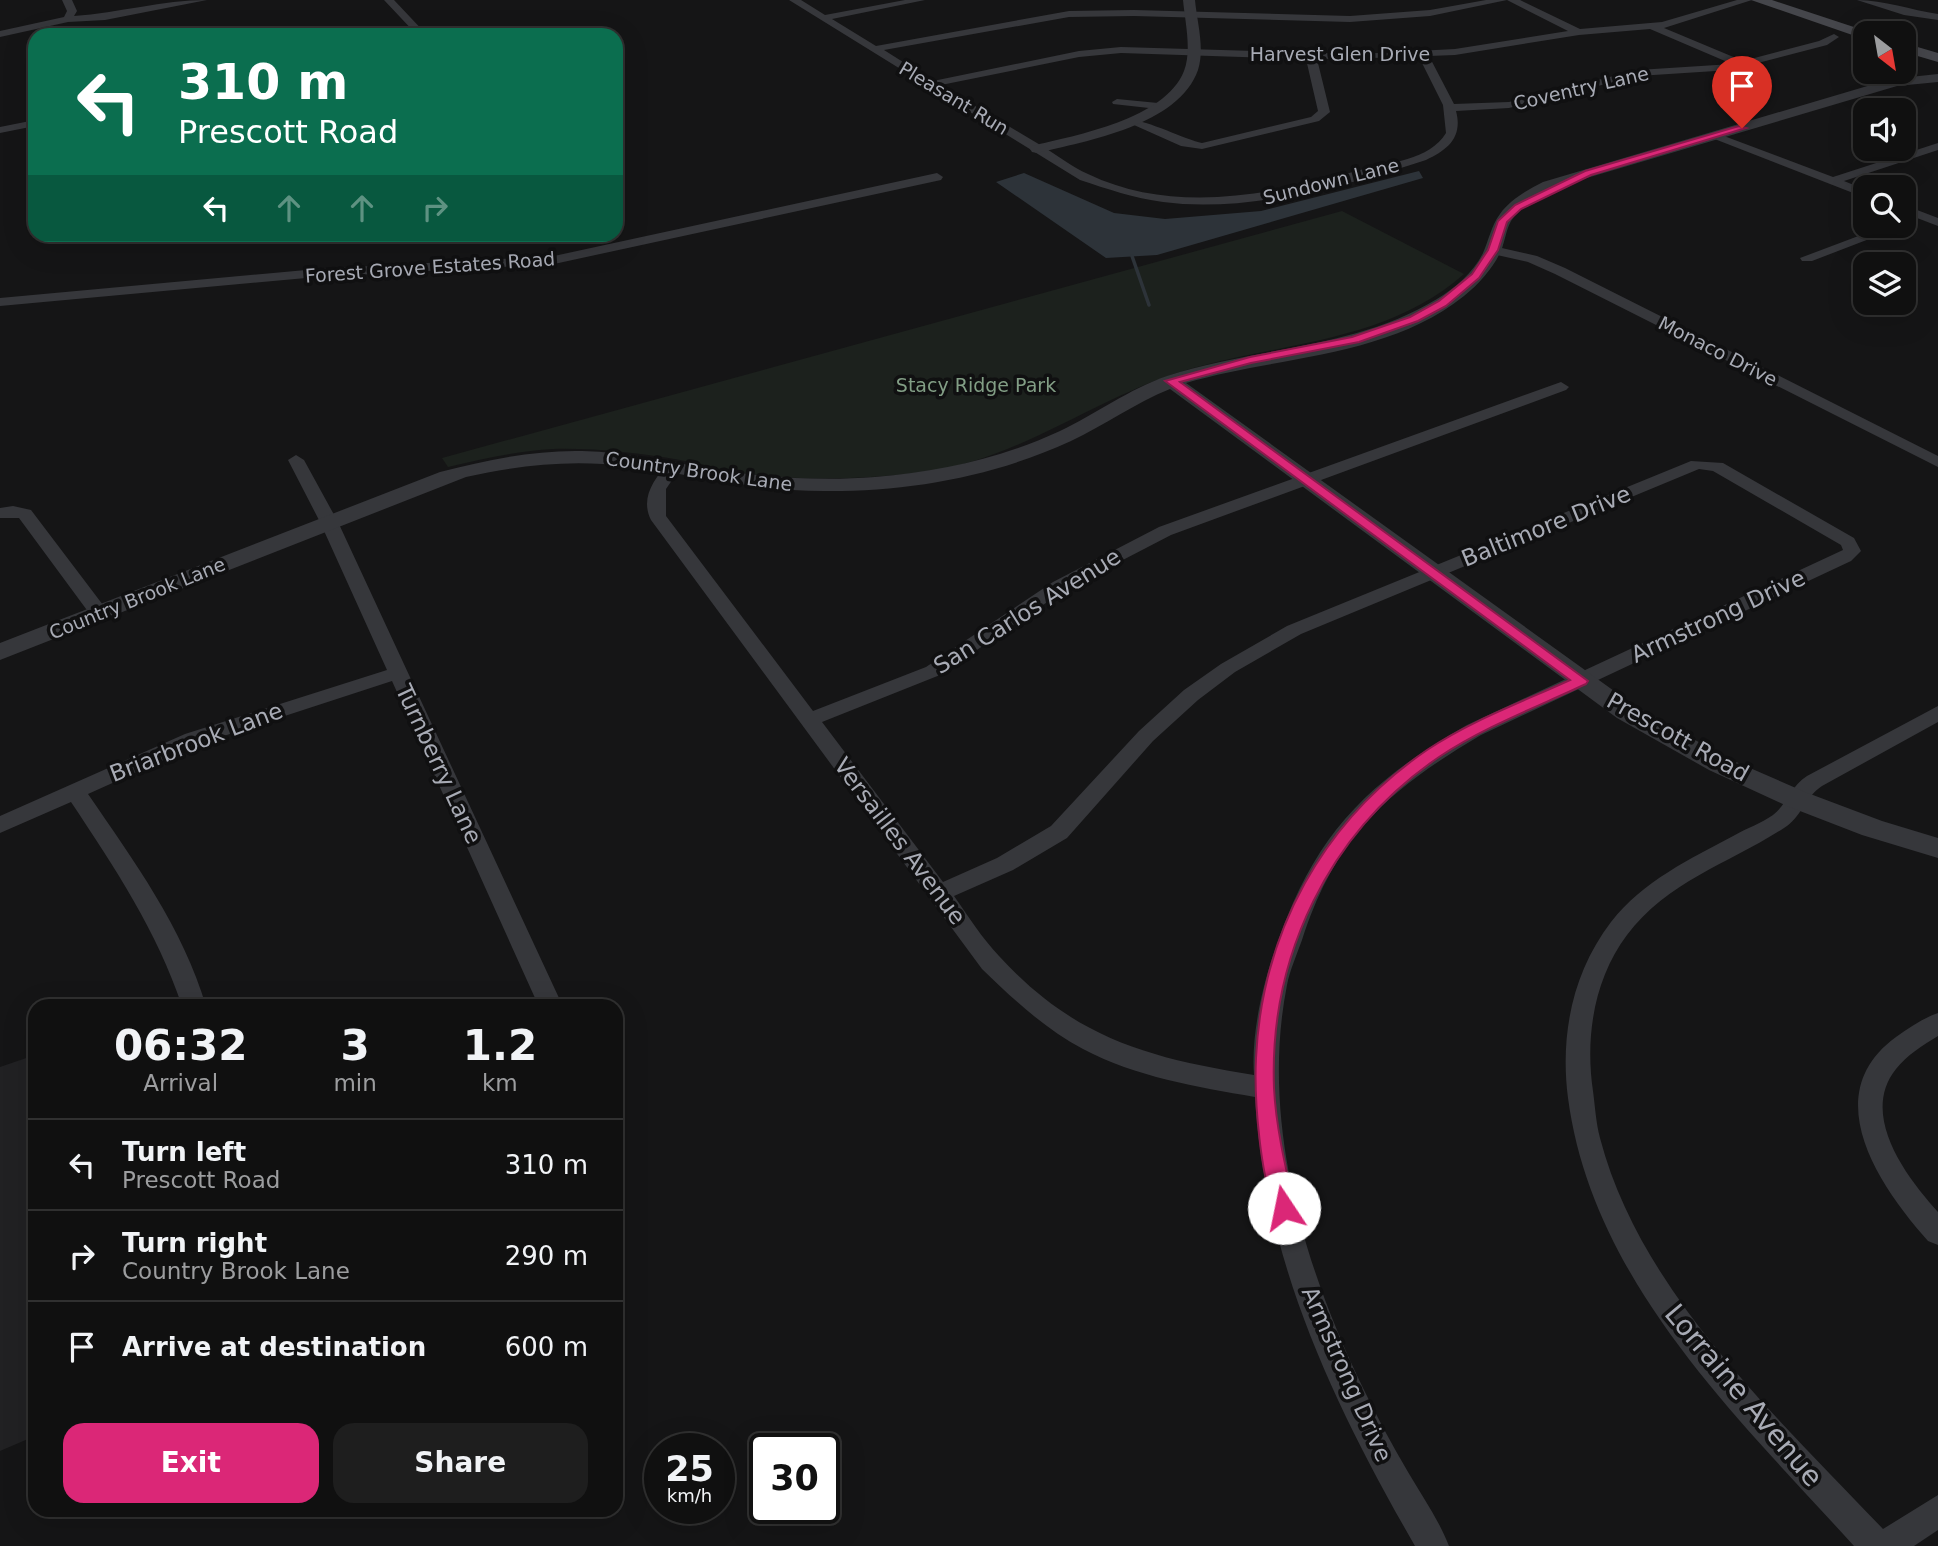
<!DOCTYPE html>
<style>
:root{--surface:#101010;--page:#1e1e1e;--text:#f1f3f6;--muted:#9c9d9f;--line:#303030;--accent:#db2777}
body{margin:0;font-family:"DejaVu Sans",sans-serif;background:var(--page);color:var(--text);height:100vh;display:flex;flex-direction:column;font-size:26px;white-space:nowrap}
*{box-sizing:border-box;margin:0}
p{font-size:23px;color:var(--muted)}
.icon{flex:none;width:38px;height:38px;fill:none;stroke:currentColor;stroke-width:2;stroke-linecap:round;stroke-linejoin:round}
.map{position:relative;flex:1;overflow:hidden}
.details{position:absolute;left:28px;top:999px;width:595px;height:518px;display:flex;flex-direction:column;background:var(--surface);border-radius:21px;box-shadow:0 7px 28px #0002,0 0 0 2px var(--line)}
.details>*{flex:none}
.guide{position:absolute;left:28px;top:28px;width:595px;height:214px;border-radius:21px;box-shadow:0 7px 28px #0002,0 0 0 2px var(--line);background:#0b6e4f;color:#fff;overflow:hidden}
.needle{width:46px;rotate:149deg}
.fabs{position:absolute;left:1853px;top:21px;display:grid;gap:14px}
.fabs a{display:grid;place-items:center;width:63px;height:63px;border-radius:14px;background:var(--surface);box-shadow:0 7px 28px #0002,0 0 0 2px var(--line);font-size:35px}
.speed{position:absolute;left:644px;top:1433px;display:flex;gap:14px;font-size:35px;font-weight:700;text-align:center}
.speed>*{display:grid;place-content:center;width:91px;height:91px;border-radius:50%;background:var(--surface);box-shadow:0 7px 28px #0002,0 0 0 2px var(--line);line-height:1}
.speed small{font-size:18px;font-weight:400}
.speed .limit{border:4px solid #111;border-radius:10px;background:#fff;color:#111}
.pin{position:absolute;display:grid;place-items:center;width:60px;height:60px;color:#fff;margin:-72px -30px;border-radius:50% 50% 50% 0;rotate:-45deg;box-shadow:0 0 7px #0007}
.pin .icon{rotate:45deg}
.me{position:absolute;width:77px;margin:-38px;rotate:349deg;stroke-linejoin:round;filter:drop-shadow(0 0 5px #0008)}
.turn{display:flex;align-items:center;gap:24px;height:147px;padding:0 35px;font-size:32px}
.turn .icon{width:91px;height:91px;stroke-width:2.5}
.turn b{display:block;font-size:49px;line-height:60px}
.lanes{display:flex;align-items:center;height:66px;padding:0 35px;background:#0003;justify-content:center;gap:35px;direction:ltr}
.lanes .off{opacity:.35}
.eta{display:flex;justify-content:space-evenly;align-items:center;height:119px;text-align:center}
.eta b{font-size:42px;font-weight:700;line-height:49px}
.action{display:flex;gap:14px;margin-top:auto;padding:14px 35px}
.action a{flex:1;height:80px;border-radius:21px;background:var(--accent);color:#fff;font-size:28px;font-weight:700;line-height:80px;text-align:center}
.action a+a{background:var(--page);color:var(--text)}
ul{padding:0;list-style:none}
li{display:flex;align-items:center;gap:21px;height:91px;padding:0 35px;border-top:2px solid var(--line)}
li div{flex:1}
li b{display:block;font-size:26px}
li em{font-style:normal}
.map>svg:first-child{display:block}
.built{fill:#212123}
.green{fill:#1c211d}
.water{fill:#2d3339}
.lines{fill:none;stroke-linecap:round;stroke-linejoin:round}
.stream{stroke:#2d3339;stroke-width:3.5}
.minor{fill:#36373b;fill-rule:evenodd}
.tertiary{fill:#36373b;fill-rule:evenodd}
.secondary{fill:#45464b;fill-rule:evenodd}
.route{fill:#db2777;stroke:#8e194d;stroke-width:2}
.labels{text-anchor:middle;stroke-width:7;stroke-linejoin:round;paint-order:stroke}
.far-street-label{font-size:19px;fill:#a8abb5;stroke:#101011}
.far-park-label{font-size:19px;fill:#829e85;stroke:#101011}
.street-label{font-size:23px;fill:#a8abb5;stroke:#101011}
.near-street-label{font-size:28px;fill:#a8abb5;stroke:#101011}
</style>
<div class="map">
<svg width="1938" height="1546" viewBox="0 0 1938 1546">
<rect width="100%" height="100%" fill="#151516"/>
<path class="built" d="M35,1055V1436L0,1451V1067Z"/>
<path class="green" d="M1342,211L1464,274C1391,339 1292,342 1201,366C1104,390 1025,459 924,472C861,480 795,481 732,472C715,469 698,463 680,460C639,453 595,448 553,449C518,451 482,459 448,467L442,458Z"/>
<path class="water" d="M1419,171L1423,178L1157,255L1106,258L996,182L1024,173L1114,213L1165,219L1261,211Z"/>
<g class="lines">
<path class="stream" d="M1132,256L1149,305"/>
<path class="minor" d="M62,0H72L77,11L74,16C119,13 162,0 207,0L105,20L68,22L0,37V31L64,17L67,11Z
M384,0H394L427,35H417Z
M789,0H801L825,15L905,0H925L832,19L876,46L1069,11L1134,10L1350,16L1430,10L1486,0H1507L1430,16L1350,22L1134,16L1069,17L884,50L933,81L1079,51L1121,47L1359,54L1455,49L1568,31L1507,0H1520L1580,29L1662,22L1737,0H1752L1664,28L1743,61L1819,41L1834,34L1839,37L1827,45L1731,70L1638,76L1509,108L1456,111C1463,137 1448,150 1426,160C1347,186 1245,213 1163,202C1134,198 1107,189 1080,180ZM1650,29L1732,64L1638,70L1509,102L1454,104L1429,56L1455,55L1579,35ZM1121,53L1306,59L1318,111L1311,117L1202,143C1185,140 1135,114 1125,121L1181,146L1202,149L1319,121L1330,112L1317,59L1419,57L1443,105L1446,133C1430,160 1388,163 1360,170C1273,195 1173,215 1088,174C1072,167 1057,155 1042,146C1008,126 975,106 941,85L1079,57Z
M1857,0C1884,0 1911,10 1938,14V20L1904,15Z
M1117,99L1158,103L1164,106L1158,109L1113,104L1112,102Z
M35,120V126L0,133V127Z
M1716,133L1833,177L1938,143V150L1844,181L1866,190V198L1712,138V134Z
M937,173L943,177L941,180L554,264L317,277L0,306V298L317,269L554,256Z
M1904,205L1938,218V226L1904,213Z
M1885,226H1903L1812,261H1802L1800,258Z
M1493,246L1537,256L1565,268L1938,456V467L1555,274L1528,262L1488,253L1486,250Z
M1561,382L1569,387L1566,390L1171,535L1065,590L940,675L822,722L943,882L997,858L1051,826L1139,731L1184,690L1221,664L1287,626L1691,461L1723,463L1854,538L1861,551L1851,561L1481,735C1439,760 1397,787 1364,825C1334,859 1316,897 1302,940C1297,954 1290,970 1287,985C1260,1121 1304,1266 1363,1388C1377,1417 1392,1445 1408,1472C1422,1496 1439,1520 1449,1546H1415C1334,1405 1265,1262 1255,1097C1197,1087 1136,1077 1083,1049C1045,1029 1013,999 982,969L651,520C640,498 654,480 667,464H679L681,467L666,489V516L813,711L926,667L1053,582L1159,527ZM1699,469L1713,471L1841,545L1843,550L1467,725C1364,784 1313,837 1275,950C1262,987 1251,1036 1254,1075C1148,1058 1074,1038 999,956C982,938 968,916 954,896L1013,870L1067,838L1153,741L1198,700L1235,672L1301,634Z
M296,455L304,460L338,522L559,998L558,1006H534L535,998L392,681L199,744L88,794C134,861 183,928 206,1006H182C157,931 115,868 71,802L0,833V816L185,734L387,670L320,522L288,460Z
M13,506L31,510L106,609L108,613L106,617H92L19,518H0V508Z
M1938,706V722L1822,786C1805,797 1801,818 1784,828C1730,863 1668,881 1627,935C1594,979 1585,1037 1593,1091C1595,1106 1596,1123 1600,1138C1640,1292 1777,1417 1883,1529L1938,1495V1530L1914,1546H1854C1736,1416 1592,1280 1568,1098C1560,1036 1572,973 1611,922C1643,881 1690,859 1735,835C1747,828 1762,823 1773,815C1787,804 1791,786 1807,776Z
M1938,1013V1036C1923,1045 1907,1055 1896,1069C1859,1115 1907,1178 1938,1212V1245L1928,1241C1880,1187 1816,1095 1896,1037C1909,1028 1923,1018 1938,1013Z"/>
<path class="tertiary" d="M1183,0H1195C1197,22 1205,48 1198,70C1179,125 1087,141 1037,153L1032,152L1030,149L1032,146C1077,135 1165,119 1184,71C1192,50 1185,22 1183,0Z
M1938,74V82L1897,86L1553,188C1539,196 1520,206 1511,221C1506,230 1505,241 1501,251C1493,268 1479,284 1464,296C1387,358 1277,356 1186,383L1635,706L1727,758L1805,792L1882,821L1938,838V858L1862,835L1787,806L1709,770L1617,718L1170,389C1135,403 1105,425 1071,441C995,476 912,491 829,491C752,492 679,470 603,464C557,461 511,467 466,477L0,660V643L440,472C486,460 534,450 582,451C628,452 673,463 719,470C770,478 823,481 875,477C939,472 1002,458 1060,431C1096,414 1129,389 1167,376C1256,347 1355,349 1437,299C1455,288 1474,272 1483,253C1489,240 1491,226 1500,214C1510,200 1527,190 1543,182L1891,79Z"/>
<path class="secondary" d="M1751,0H1772L1872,33H1866V39L1861,38Z
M1904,43L1938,53V62L1904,52Z"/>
</g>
<path class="route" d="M1739,126L1746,128L1591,175L1521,209L1507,222L1498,250L1479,278L1446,306L1418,321L1359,342L1251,363L1180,382L1588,681L1586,684C1537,707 1484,727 1439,757C1329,832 1269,956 1274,1088C1276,1128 1286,1169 1295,1208L1292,1215L1284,1218L1277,1215C1260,1179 1254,1098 1256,1058C1262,932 1323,821 1427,750C1470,721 1522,702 1570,680L1165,381L1250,357L1352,337L1410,317L1439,301L1472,274L1488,250L1498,221L1515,205L1585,171Z"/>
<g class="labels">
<g class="far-street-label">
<text x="1340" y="61">Harvest Glen Drive</text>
<text transform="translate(1581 88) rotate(-13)" y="7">Coventry Lane</text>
<text transform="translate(954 98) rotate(31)" y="7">Pleasant Run</text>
<text transform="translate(1331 181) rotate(-14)" y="7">Sundown Lane</text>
<text transform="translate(430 267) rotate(-4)" y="7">Forest Grove Estates Road</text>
<text transform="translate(1718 351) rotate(27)" y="7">Monaco Drive</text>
<text transform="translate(699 471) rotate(8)" y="7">Country Brook Lane</text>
<text transform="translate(137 598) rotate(-22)" y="7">Country Brook Lane</text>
</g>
<g class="far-park-label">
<text x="976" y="392">Stacy Ridge Park</text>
</g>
<g class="street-label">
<text transform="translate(1546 526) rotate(-22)" y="8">Baltimore Drive</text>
<text transform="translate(1027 611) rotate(-32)" y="8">San Carlos Avenue</text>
<text transform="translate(1718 616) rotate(-25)" y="8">Armstrong Drive</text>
<text transform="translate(1678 737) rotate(29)" y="8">Prescott Road</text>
<text transform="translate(196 742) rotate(-21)" y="8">Briarbrook Lane</text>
<text transform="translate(439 764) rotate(65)" y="8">Turnberry Lane</text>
<text transform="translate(900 841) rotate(53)" y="8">Versailles Avenue</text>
<text transform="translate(1347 1374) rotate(66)" y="8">Armstrong Drive</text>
</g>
<g class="near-street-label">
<text transform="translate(1744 1395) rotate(50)" y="10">Lorraine Avenue</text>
</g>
</g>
</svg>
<div class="fabs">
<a><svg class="needle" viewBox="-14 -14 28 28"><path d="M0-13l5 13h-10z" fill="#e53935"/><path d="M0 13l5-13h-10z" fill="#9c9d9f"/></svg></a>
<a><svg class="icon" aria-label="sound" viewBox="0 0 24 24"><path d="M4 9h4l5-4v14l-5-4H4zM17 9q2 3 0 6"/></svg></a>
<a><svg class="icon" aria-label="search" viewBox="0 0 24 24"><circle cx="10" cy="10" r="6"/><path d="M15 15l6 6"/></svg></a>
<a><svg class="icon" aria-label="layers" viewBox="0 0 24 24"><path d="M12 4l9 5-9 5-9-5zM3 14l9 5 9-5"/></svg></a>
</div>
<div class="speed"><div>25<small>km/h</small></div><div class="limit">30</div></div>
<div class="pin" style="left:1742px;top:128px;background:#d93025"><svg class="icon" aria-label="arrive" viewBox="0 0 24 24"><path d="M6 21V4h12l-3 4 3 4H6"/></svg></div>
<svg class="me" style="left:1284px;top:1208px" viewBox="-20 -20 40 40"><circle r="19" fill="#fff"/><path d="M0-13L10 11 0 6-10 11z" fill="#db2777"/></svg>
<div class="guide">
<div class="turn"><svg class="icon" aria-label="left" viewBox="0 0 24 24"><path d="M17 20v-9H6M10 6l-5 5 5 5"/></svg><div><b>310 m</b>Prescott Road</div></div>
<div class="lanes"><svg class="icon" aria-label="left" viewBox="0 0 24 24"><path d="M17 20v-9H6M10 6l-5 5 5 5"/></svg><svg class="icon off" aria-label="ahead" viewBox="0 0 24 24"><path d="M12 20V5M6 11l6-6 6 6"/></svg><svg class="icon off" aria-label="ahead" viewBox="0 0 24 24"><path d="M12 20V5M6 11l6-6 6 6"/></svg><svg class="icon off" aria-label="right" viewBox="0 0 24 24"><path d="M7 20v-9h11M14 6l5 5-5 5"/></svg></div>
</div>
<section class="details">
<div class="eta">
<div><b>06:32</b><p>Arrival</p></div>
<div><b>3</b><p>min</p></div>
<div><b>1.2</b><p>km</p></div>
</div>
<ul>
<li><svg class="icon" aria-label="left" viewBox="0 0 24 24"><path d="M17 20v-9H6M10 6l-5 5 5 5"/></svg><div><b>Turn left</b><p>Prescott Road</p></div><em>310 m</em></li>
<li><svg class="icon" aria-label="right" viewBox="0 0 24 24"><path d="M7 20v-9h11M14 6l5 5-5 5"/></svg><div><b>Turn right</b><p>Country Brook Lane</p></div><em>290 m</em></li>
<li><svg class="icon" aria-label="arrive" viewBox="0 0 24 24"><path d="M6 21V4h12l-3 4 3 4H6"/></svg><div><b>Arrive at destination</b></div><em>600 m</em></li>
</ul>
<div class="action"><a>Exit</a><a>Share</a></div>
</section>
</div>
